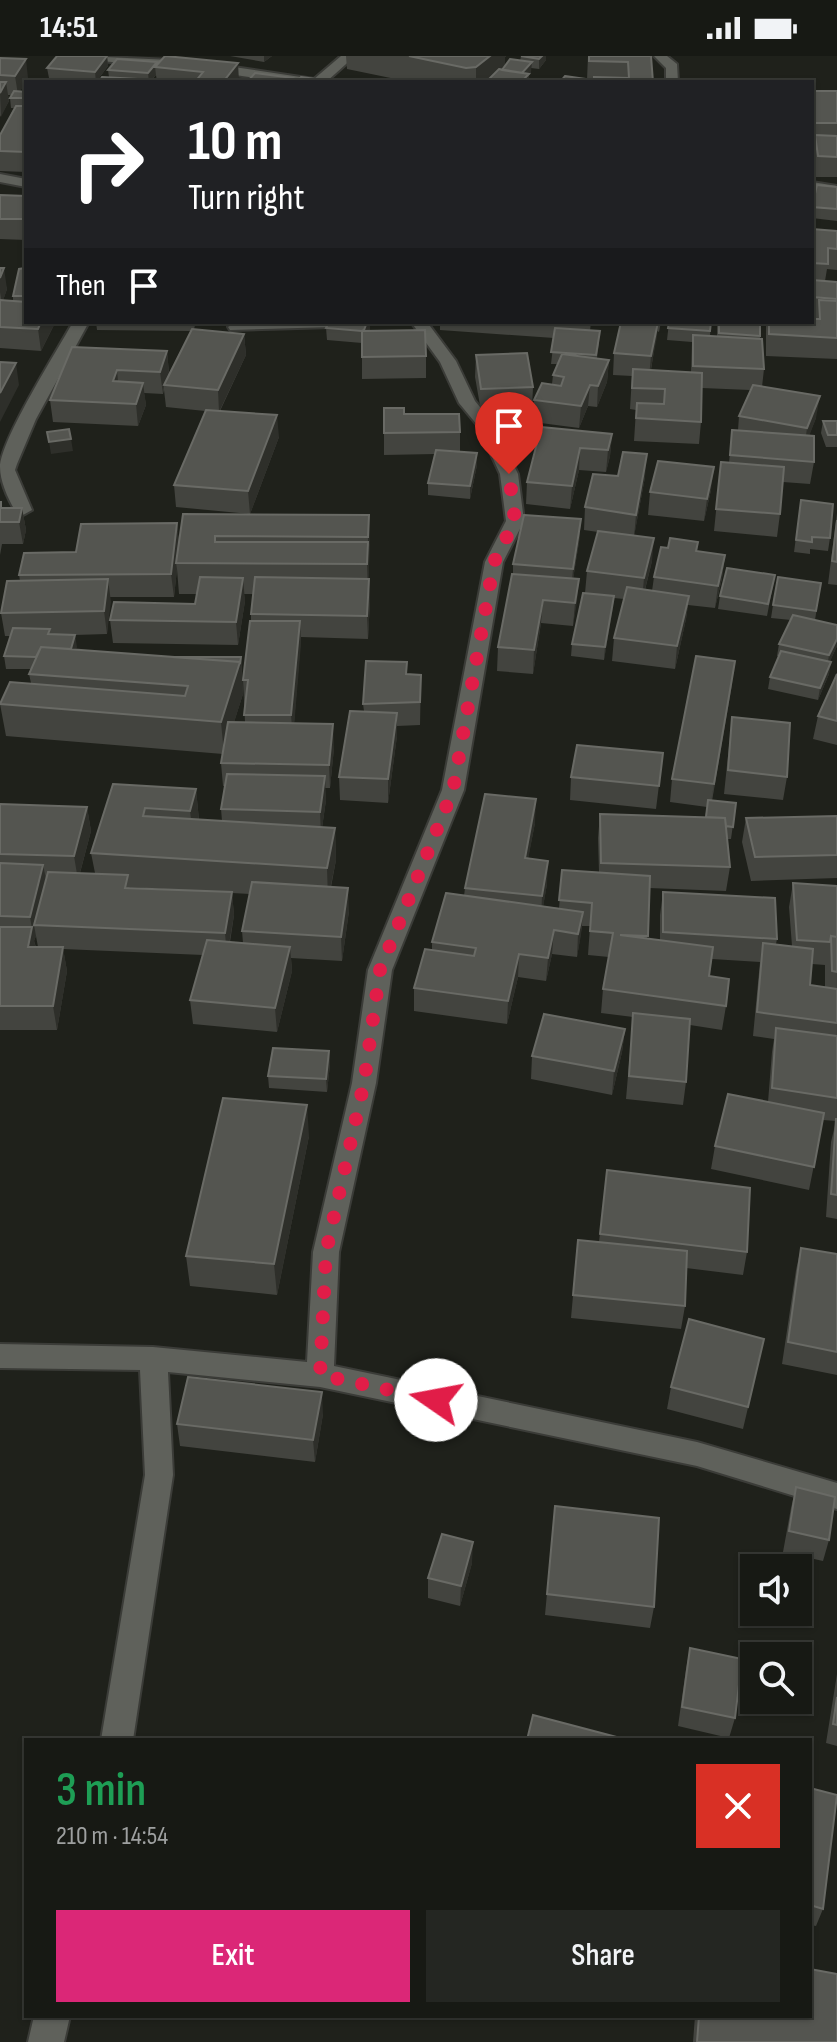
<!DOCTYPE html>
<meta charset="utf-8">
<style>
:root{--surface:#171914;--page:#242622;--text:#f1f3f6;--muted:#9ea0a0;--line:#363834;--accent:#db2777}
body{margin:0;font-family:"Sofia Sans Condensed",sans-serif;background:var(--page);color:var(--text);height:100vh;display:flex;flex-direction:column;font-size:30px;white-space:nowrap}
*{box-sizing:border-box;margin:0}
p{font-size:26px;color:var(--muted)}
.icon{flex:none;width:44px;height:44px;fill:none;stroke:currentColor;stroke-width:2;stroke-linecap:round;stroke-linejoin:round}
.map{position:relative;flex:1;overflow:hidden}
.panel{position:absolute;left:24px;top:1682px;width:788px;height:280px;display:flex;flex-direction:column;background:var(--surface);border-radius:0px;box-shadow:0 2px 6px #0004,0 0 0 2px var(--line)}
.panel>*{flex:none}
.top-card{position:absolute;left:24px;top:24px;width:790px;height:244px;border-radius:0px;box-shadow:0 2px 6px #0004,0 0 0 2px var(--line);background:#202124;color:#fff;overflow:hidden}
.fabs{position:absolute;left:740px;top:1498px;display:grid;gap:16px}
.fabs a{display:grid;place-items:center;width:72px;height:72px;border-radius:0px;background:var(--surface);box-shadow:0 2px 6px #0004,0 0 0 2px var(--line);font-size:40px}
.pin{position:absolute;display:grid;place-items:center;width:68px;height:68px;color:#fff;margin:-82px -34px;border-radius:50% 50% 50% 0;rotate:-45deg;box-shadow:0 0 8px #0007}
.pin .icon{rotate:45deg}
.me{position:absolute;width:88px;margin:-44px;rotate:282deg;stroke-linejoin:round;filter:drop-shadow(0 0 6px #0008)}
.turn{display:flex;align-items:center;gap:28px;height:168px;padding:0 32px;font-size:36px}
.turn .icon{width:104px;height:104px;stroke-width:2.5}
.turn b{display:block;font-size:56px;line-height:68px}
.then{display:flex;align-items:center;height:76px;padding:0 32px;background:#0003;gap:16px;font-size:30px}
.round{display:grid;place-items:center;flex:none;width:84px;height:84px;border-radius:0px;background:var(--page)}
.overview{display:flex;align-items:center;justify-content:space-between;height:136px;padding:0 32px}
h1{font-size:48px;font-weight:600;line-height:60px;color:#1e9e55}
.cta{display:flex;gap:16px;margin-top:auto;padding:16px 32px}
.cta a{flex:1;height:92px;border-radius:0px;background:var(--accent);color:#fff;font-size:32px;font-weight:600;line-height:92px;text-align:center}
.cta a+a{background:var(--page);color:var(--text)}
.status{display:flex;justify-content:space-between;align-items:center;height:56px;padding:0 40px;background:var(--surface);direction:ltr}
.status svg{height:22px;fill:currentColor}
.map>svg:first-child{display:block}
.lines{fill:none;stroke-linecap:round;stroke-linejoin:round}
.street-casing{stroke:#3b3c38;stroke-width:4}
.street{fill:#5f615b;fill-rule:evenodd}
.wall{fill:#43443f;fill-rule:evenodd}
.shaded-wall{fill:#2e2f2a}
.building{fill:#545550;stroke:#696a65;stroke-width:2}
.route{stroke:#e11d48;stroke-width:14;stroke-dasharray:0 25.2}
</style>
<div class="status"><b>14:51</b><svg viewBox="0 0 49 12"><path d="M0 12V9h3v3zM5 12V6h3v6zM10 12V3h3v9zM15 12V0h3v12zM26 1h20v11H26zM47 4h2v5h-2z"/></svg></div>
<div class="map">
<svg width="837" height="1986" viewBox="0 0 837 1986">
<rect width="100%" height="100%" fill="#1f211b"/>
<g class="lines">
<defs>
<path id="street" d="M83,0L193,5L314,23L341,0H355L326,26H285L193,13L89,4Z
M654,0H667L677,8L678,26H666V12Z
M0,118L26,123V131L0,126Z
M812,126L837,130V138L812,134Z
M73,266H89L36,363L17,408L15,414L32,454L23,459L17,458C9,445 0,426 0,411C1,383 57,295 73,266Z
M236,266H341L333,271L230,274L228,271Z
M411,266H427L456,305L475,345L494,368L518,418L524,465L503,506L464,734L392,914L376,1027L339,1196L334,1310L697,1386L837,1427V1453L697,1410L320,1331L168,1316L173,1419L133,1684H101L145,1419L140,1314L0,1312V1288L153,1291L307,1306L313,1196L352,1027L368,914L442,734L485,506L506,465L500,418L478,370L459,347L440,306Z
M34,1960H70L64,1986H28Z"/>
</defs>
<use href="#street" class="street-casing"/>
<use href="#street" class="street"/>
</g>
<path class="wall" d="M107,0L108,10L96,26L49,22L47,12Z
M165,0L239,26H157L156,19L150,26H99L109,21L108,14L157,9Z
M230,0H272L264,6Z
M346,0H506L505,1V10L520,5L521,0H551H546V4L539,13L531,12V16L529,19V26H410L347,13Z
M588,0H651L653,26L587,24Z
M0,2L28,22L20,35L26,36V116L0,115V79L14,52H11L10,42L11,39H8L9,45L0,61Z
M812,35H837V121H815L812,101L814,87L812,86Z
M837,131V165L812,162V148Z
M0,139L26,140V184L0,183Z
M812,173L837,175V214L827,213L825,225L837,226V303L766,300V266H812Z
M26,208V266L54,269L41,295L0,292V212L7,233L3,244L13,245V240L26,212Z
M96,266H196L194,273L244,278L246,299L220,355L279,381L250,458L176,451L174,429L205,355L166,351L164,334L163,338L144,337L146,349L138,370L53,366L50,344L72,291L167,295L169,317L191,275L97,274Z
M440,266H591L590,275L599,287L597,302L609,304L607,326L597,351L588,350L579,372L533,366L534,344L552,328L553,319L557,308H551L554,282L440,274Z
M621,266H661L659,276L657,275L651,314L691,316L692,286L667,284L669,266H711L710,280H717V266H760V282L764,313L762,331L816,362L809,379L814,406L810,428L783,426L780,458L777,481L714,475L721,406L729,407L732,374H738L739,360L750,334L702,332L701,366L699,388L634,385L636,354L630,353L632,320L613,319L614,297Z
M326,272L370,273L369,274L426,300V322L362,323V287L327,284Z
M476,299L533,331L532,353L481,355L475,321Z
M384,352L460,376V396L477,409L470,443L428,439V427L435,398L384,399Z
M823,365H837V391H826L821,377Z
M541,371L612,378L610,400L606,416L579,414L570,453L526,448L527,426Z
M618,420L645,421L634,480L652,505L645,534L652,535L654,521L668,492L698,486L697,496L725,499L722,522L715,552L688,549L686,563L675,613L612,605L614,582L624,543L614,542L604,604L571,600L572,588L585,537L587,515L598,476L584,474L585,451Z
M711,434L704,465L648,459L650,436Z
M801,444L830,482L828,495L810,493V498L794,496Z
M0,446L2,452H22L26,474L23,488H2L0,499Z
M837,457V529L828,528Z
M183,458L369,459L368,523L370,545L368,583L301,581L294,667L334,692L330,732H325L326,744L322,772H335L336,804L331,831L349,855L342,905L291,902L292,915L277,976L193,968L190,944L203,899L63,893L67,915L57,974H0V748L87,751L91,775L80,817H95L91,797L113,728L196,733L199,764L222,765L221,753L225,730H223L221,707L223,698L6,680L0,648L31,627L29,618L31,613H6L4,600L10,580H5L1,557L20,525L19,519L76,496L177,467L179,488ZM177,513L179,538H197L195,548L110,564L113,587L238,589L245,545L244,538H253L251,558V565L243,624L245,666H234L243,638L241,601H172L76,594L75,579L107,578L110,541H174ZM129,831L181,834L130,832ZM232,837L250,838L242,875L243,887L230,886L234,859ZM36,880L38,891H36L34,885Z
M581,463L579,486L573,523H579L573,570L541,567L533,618L497,615L498,591L513,518V508Z
M775,519L767,560L718,553L720,540Z
M821,527L815,564L837,590L830,605L829,618L818,644L768,633L770,621L779,600H777L779,588L791,564L771,562L773,549Z
M407,618L421,619L420,669L397,670V680L388,747L340,744L339,721L364,655L363,648Z
M837,618V689L813,683L818,660Z
M732,628L712,745L736,747L731,783H727L730,811L726,835L649,832L647,883L660,884V859L663,836L777,883L776,888L792,890L789,851L793,827L837,830V1163L826,1161L831,1086L836,1065L823,1064L809,1134L711,1113L715,1090L768,1046L772,996L774,983L753,980L760,906L712,903L709,920L726,950L722,974L690,969L686,1026L683,1049L626,1043L633,961L601,957L603,933L609,901L588,899L590,870H582L577,901L552,898L546,925L518,921L507,968L414,955V932L432,894V886L464,840L465,832L535,767L528,802L547,828L543,850L559,852L562,814L599,816L598,782L600,758L705,761L707,751L670,746L672,723ZM812,908L825,909V931L810,929Z
M732,661L787,721L783,744L724,738Z
M663,697L656,753L570,744L571,721Z
M837,760V822L751,825L742,786L746,762Z
M625,973L622,996L612,1039L531,1023L532,1000Z
M329,995L330,1008L327,1036L269,1032L268,1020Z
M309,1080L277,1239L190,1230L186,1200Z
M607,1114L747,1196L743,1219L686,1212L685,1250L681,1273L571,1262L578,1184L599,1186Z
M801,1192L837,1198V1319L782,1308L796,1214Z
M764,1283L743,1373L667,1353L671,1331Z
M323,1358L315,1406L180,1390L177,1368Z
M796,1431L829,1484L823,1505L783,1496L791,1452Z
M555,1450L654,1551L650,1572L545,1559Z
M472,1507L460,1550L428,1542V1522Z
M690,1592L735,1662L729,1682L678,1670L686,1613Z
M837,1618V1690L826,1687Z
M810,1732L823,1853L816,1870L810,1869Z
M695,1960H810L837,1986H693Z"/>
<path class="shaded-wall" d="M107,0L108,10L96,26L95,16Z
M264,0H272L264,6Z
M490,0H506L505,1V14L490,26H476V11Z
M542,0H546V4L539,13V3Z
M26,3L28,22L18,39L15,20Z
M157,6V12L155,11L156,19L149,26L148,17Z
M532,6L531,16L529,19V26H518V22Z
M238,7L239,26H223Z
M6,26L9,45L1,61L0,37Z
M4,212L7,233L2,248L0,236V222Z
M41,266H54V269L41,295L38,273Z
M367,266H370V273L364,287L363,276Z
M658,266L657,281L649,322L651,300Z
M244,278L246,299L219,356L218,334Z
M167,295L169,317L164,329L163,338L160,316Z
M609,304L607,326L597,351L598,330Z
M16,307L19,329L0,366V337Z
M117,314L119,336L113,325Z
M143,327L146,349L138,370L136,348Z
M590,329L588,350L579,372L581,350Z
M820,340L816,362L804,394L807,372Z
M277,359L279,381L250,458L248,435Z
M612,378L610,400L606,416L608,394Z
M71,383L73,395L51,398L49,386Z
M580,392L579,414L570,453L572,430Z
M477,397V409L470,443V430Z
M647,398L645,421L634,481L636,459Z
M714,411L711,434L704,465L707,443Z
M22,452L26,474L23,488L19,466Z
M369,459L370,489L369,512L368,481Z
M581,463L579,486L571,536L573,513Z
M177,467L179,490L176,507L177,513L174,541L171,518Z
M654,482L652,505L642,545L644,522Z
M368,486L369,517L368,538L367,508Z
M725,499L722,522L715,552L718,530Z
M243,522L245,545L238,589L236,566Z
M108,523L111,546L107,578L104,555Z
M369,523L370,545L368,583L367,560Z
M579,523L577,546L573,570L575,547Z
M614,540L613,552L604,604L605,591Z
M689,540L686,563L675,613L677,590Z
M543,544L541,567L533,618L534,594Z
M300,565L301,588L293,683L291,659Z
M75,579L77,591L71,614L69,602Z
M837,583V590L827,612L829,599Z
M241,601L243,638L224,698L221,666Z
M735,605L732,628L710,752L714,728Z
M831,606L829,618L818,644L820,632Z
M397,657V680L388,747V723Z
M333,668L334,692L330,732L329,709Z
M325,720L326,744L321,779L320,756Z
M196,733L199,765L194,786L190,755Z
M536,743L535,767L524,825L525,802Z
M87,751L91,775L78,824L74,800Z
M335,772L336,804L328,843L327,812Z
M548,805L547,828L541,864L542,840Z
M43,809L48,832L34,869L36,880L34,885L30,861Z
M348,832L349,855L342,905L341,881Z
M232,836L234,859L227,900L225,877Z
M583,856L581,879L577,901L578,878Z
M32,871L36,895L28,891Z
M554,874L552,898L546,925L548,902Z
M63,891L67,915L57,974L53,950Z
M290,891L292,915L277,976L275,952Z
M519,898L518,921L507,968L508,945Z
M625,973L622,996L612,1039L614,1015Z
M329,995L330,1008L327,1036L326,1023Z
M307,1049L309,1080L277,1239L274,1208Z
M322,1336L323,1358L315,1406L313,1384Z
M473,1486L472,1507L460,1550L461,1530Z"/>
<path class="building" d="M57,0H107L95,16L47,12Z
M165,0L238,7L223,26H195L203,16L155,11Z
M409,0H490L476,11L466,12Z
M521,0H542L539,3Z
M589,0H651L653,26H594V21L629,22L628,6L589,5Z
M0,2L26,3L15,20L0,19Z
M117,3L157,6L148,17L108,14Z
M510,3L532,6L522,17L502,14Z
M499,13L529,18L521,26H486Z
M255,17L293,22L290,26H247Z
M565,20L586,23L584,26H560Z
M102,21L136,23L134,26H99Z
M301,21L338,26H297Z
M0,26H6L0,37Z
M14,35L26,36V42H10Z
M812,35H837V67H812V53H814L812,48Z
M16,50H26V96L0,95V79Z
M815,79L837,80V101L818,100Z
M817,129L837,131V153L812,151Z
M0,139L26,140V163H0Z
M812,173L837,175V193L828,192V208L812,207Z
M0,212H4L0,222Z
M26,212V240H13L19,213Z
M812,224L837,226V243L812,241Z
M0,244L26,246V266H41L38,273L0,271Z
M819,244L837,245V282L769,278V266H812V263H820Z
M329,266H367L364,274L362,275L326,272Z
M621,266H658L651,300L614,297Z
M669,266H711L710,275L668,272Z
M719,266H760V280L719,277Z
M555,272L600,275L596,299L551,296Z
M192,273L244,278L218,334L164,329Z
M425,274L426,300L362,301V275Z
M693,279L762,283L764,313L693,310Z
M72,291L167,295L160,316L117,314L113,325L143,327L136,348L50,344Z
M527,297L533,331L481,333L476,299Z
M562,298L609,304L598,330L590,329L581,350L534,344L542,327L561,330L564,321L553,319Z
M0,306L16,307L0,337Z
M633,313L702,317L701,366L636,362L637,347L664,348L665,333L632,332Z
M753,329L820,340L807,372L739,360Z
M384,352H404V358H459L460,376L384,377Z
M206,354L277,359L248,435L174,429Z
M823,365H837V379H828Z
M541,371L612,378L608,394L580,392L572,430L527,426Z
M69,373L71,383L49,386L47,376Z
M732,374L814,380V406L730,399Z
M436,394L477,397L470,430L428,427Z
M623,396L647,398L636,459L585,451L593,418L618,420Z
M658,405L714,411L707,443L650,436Z
M721,406L784,411L780,458L716,453Z
M801,444L833,448L830,482L812,481V486L796,484Z
M0,446H1V452H22L19,466H0Z
M183,458L369,459L368,481L215,480V486H368L367,508L176,507Z
M524,459L581,463L573,513L513,508Z
M837,464V506L832,505Z
M177,467L171,518L19,519L24,497L76,496L81,468Z
M598,475L654,482L644,522L587,515Z
M670,482L698,486L696,495L725,499L718,530L654,521L661,491L668,492Z
M727,512L775,519L768,548L720,540Z
M512,518L579,523L575,547L543,544L534,594L498,591Z
M200,521L243,522L236,566L110,564L114,546L195,548Z
M255,521L369,523L367,560L251,558Z
M778,521L821,527L816,555L773,549Z
M108,523L104,555L1,557L7,525Z
M627,531L689,540L677,590L614,582Z
M583,537L614,540L605,591L572,588Z
M793,559L837,569V583L829,599L779,588Z
M250,565H300L291,659H244L248,624H243Z
M13,572L50,573L48,578L75,579L71,593L41,591L36,601L4,600Z
M41,591L240,606L221,666L0,648L10,626L185,640L188,630L29,618Z
M781,595L831,606L820,632L770,621Z
M696,600L735,605L714,728L672,723Z
M172,601H241L240,608V606Z
M366,605L407,606L406,618L421,619L420,646L363,648Z
M837,618V665L818,660Z
M350,655L397,657L388,723L339,721Z
M732,661L790,667L787,721L728,714Z
M228,666L333,668L329,709L221,707Z
M577,689L663,697L659,730L571,721Z
M227,718L325,720L320,756L221,753Z
M113,728L196,733L190,755L145,752L143,760L335,772L327,812L91,797Z
M485,738L536,743L525,802L548,805L542,840L465,832Z
M708,744L736,747L733,771L726,770L725,762L706,761Z
M0,748L87,751L74,800L0,798Z
M600,758L725,762L730,811L601,807Z
M837,760V799L755,801L746,762Z
M0,807L43,809L30,861L0,860Z
M562,814L650,820L648,880L620,879L713,891L709,920L729,923L726,950L603,933L613,877L590,875L592,847L559,844Z
M48,816L128,819L125,832L232,836L225,877L34,869Z
M252,826L348,832L341,881L242,875Z
M793,827L837,830V881L831,880L830,886L797,884Z
M663,836L775,842L777,883L663,876Z
M446,837L583,856L578,878L554,874L548,902L519,898L508,945L414,932L425,893L474,900L476,892L432,886Z
M0,871H32L28,891H63L53,950H0Z
M831,880L837,881V916L832,915Z
M207,884L290,891L275,952L190,944Z
M763,887L813,893L810,929L837,933V967L757,956Z
M633,957L690,963L686,1026L629,1020Z
M544,958L625,973L614,1015L532,1000Z
M776,972L837,980V1042L772,1032Z
M273,992L329,995L326,1023L268,1020Z
M728,1038L824,1057L814,1111L715,1090Z
M223,1042L307,1049L274,1208L186,1200Z
M836,1063H837V1139L831,1138Z
M607,1114L750,1132L747,1196L600,1178Z
M578,1184L687,1195L685,1250L573,1239Z
M801,1192L837,1198V1296L788,1286Z
M689,1263L764,1283L748,1351L671,1331Z
M188,1321L322,1336L313,1384L177,1368Z
M796,1431L835,1441L829,1484L789,1475Z
M555,1450L659,1462L654,1551L547,1538Z
M442,1478L473,1486L461,1530L428,1522Z
M690,1592L742,1603L735,1662L682,1651Z
M837,1641V1669L833,1668Z
M533,1659L628,1684H527Z
M810,1732L837,1739L823,1853L810,1849Z
M810,1913L837,1918V1986H697L699,1960H810Z"/>
<g class="lines">
<path class="route" d="M436,1344L320,1319L326,1196L364,1027L380,914L453,734L494,506L515,465L509,418"/>
</g>
</svg>
<div class="fabs">
<a><svg class="icon" aria-label="sound" viewBox="0 0 24 24"><path d="M4 9h4l5-4v14l-5-4H4zM17 9q2 3 0 6"/></svg></a>
<a><svg class="icon" aria-label="search" viewBox="0 0 24 24"><circle cx="10" cy="10" r="6"/><path d="M15 15l6 6"/></svg></a>
</div>
<div class="pin" style="left:509px;top:418px;background:#d93025"><svg class="icon" aria-label="arrive" viewBox="0 0 24 24"><path d="M6 21V4h12l-3 4 3 4H6"/></svg></div>
<svg class="me" style="left:436px;top:1344px" viewBox="-20 -20 40 40"><circle r="19" fill="#fff"/><path d="M0-13L10 11 0 6-10 11z" fill="#e11d48"/></svg>
<div class="top-card">
<div class="turn"><svg class="icon" aria-label="right" viewBox="0 0 24 24"><path d="M7 20v-9h11M14 6l5 5-5 5"/></svg><div><b>10 m</b>Turn right</div></div>
<div class="then">Then<svg class="icon" aria-label="arrive" viewBox="0 0 24 24"><path d="M6 21V4h12l-3 4 3 4H6"/></svg></div>
</div>
<section class="panel">
<div class="overview"><div><h1>3 min</h1><p>210 m · 14:54</p></div><a class="round" style="background:#d93025;color:#fff"><svg class="icon" aria-label="close" viewBox="0 0 24 24"><path d="M6 6l12 12M18 6L6 18"/></svg></a></div>
<div class="cta"><a>Exit</a><a>Share</a></div>
</section>
</div>
